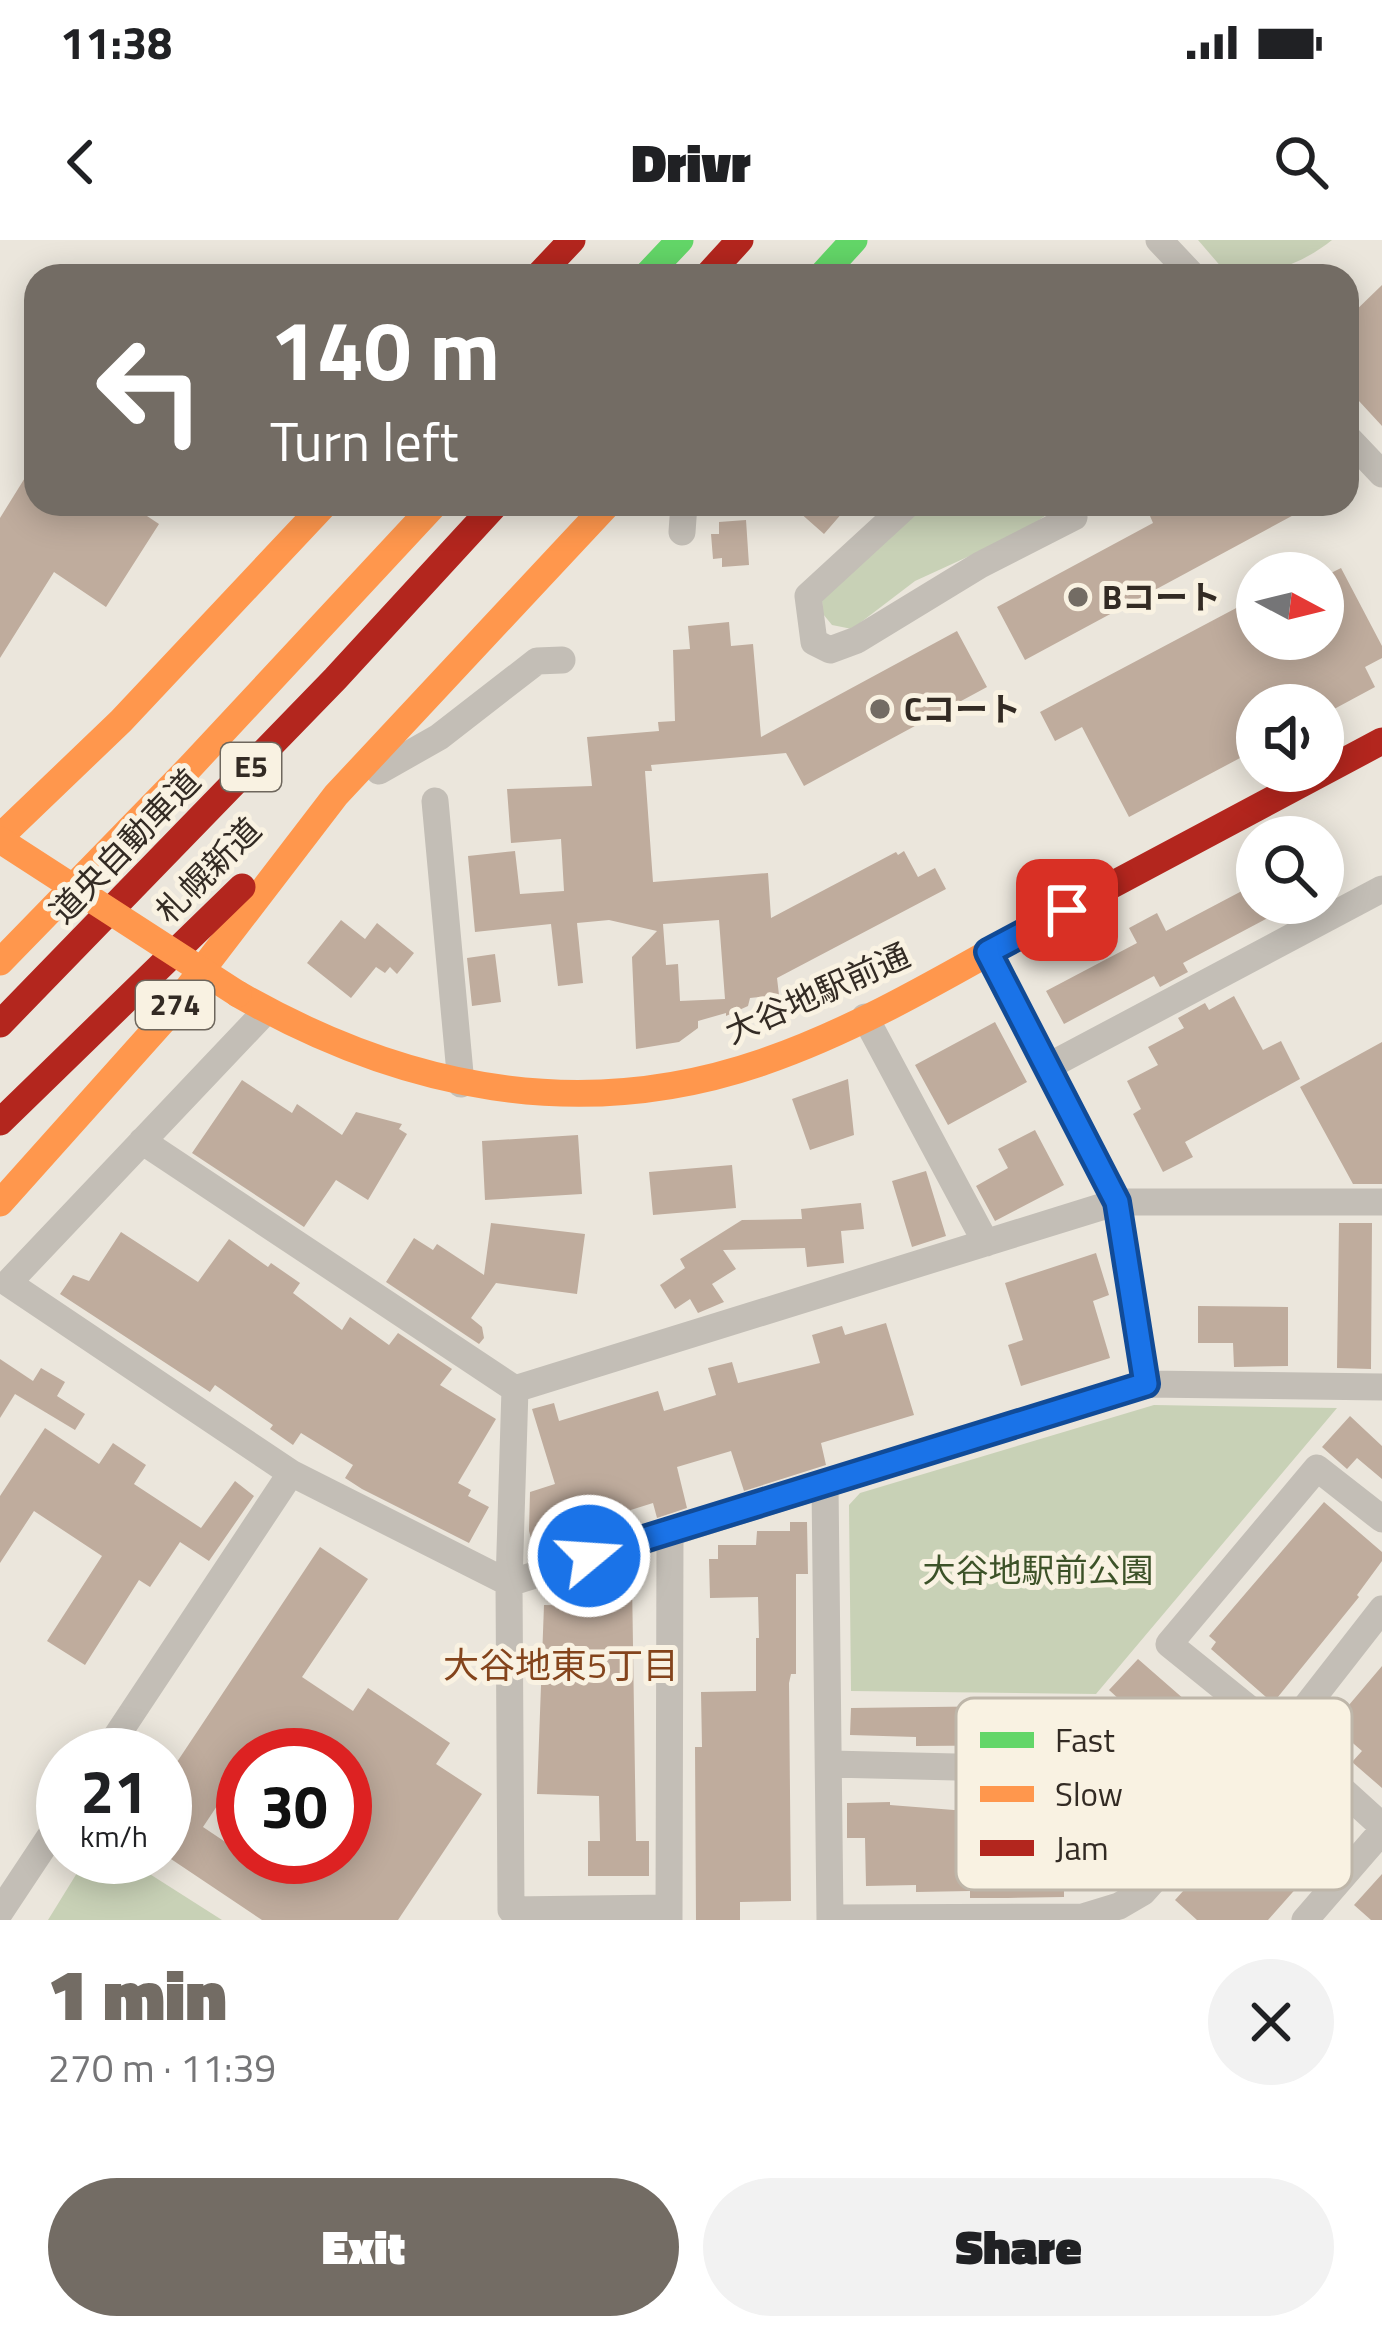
<!DOCTYPE html>
<meta charset="utf-8">
<style>
:root{--surface:#fff;--page:#f2f2f2;--text:#202124;--muted:#757577;--accent:#736c64}
body{margin:0;font-family:"Titillium Web","Noto Sans JP",sans-serif;background:var(--page);color:var(--text);height:100vh;display:flex;flex-direction:column;font-size:45px;white-space:nowrap}
*{box-sizing:border-box;margin:0}
p{font-size:39px;color:var(--muted)}
.icon{flex:none;width:66px;height:66px;fill:none;stroke:currentColor;stroke-width:2;stroke-linecap:round;stroke-linejoin:round}
.map{position:relative;height:1680px;overflow:hidden}
.side{display:flex;flex-direction:column;background:var(--surface);flex:1}
.side>*{flex:none}
.top-card{position:absolute;left:24px;top:24px;width:1335px;height:252px;border-radius:36px;box-shadow:0 6px 30px #0003;background:#736c64;color:#fff;overflow:hidden}
.needle{width:78px;rotate:97deg}
.controls{position:absolute;left:1236px;top:312px;display:grid;gap:24px}
.controls a{display:grid;place-items:center;width:108px;height:108px;border-radius:50%;background:var(--surface);box-shadow:0 6px 30px #0003;font-size:60px}
.speed{position:absolute;left:36px;top:1488px;display:flex;gap:24px;font-size:60px;font-weight:700;text-align:center}
.speed>*{display:grid;place-content:center;width:156px;height:156px;border-radius:50%;background:var(--surface);box-shadow:0 6px 30px #0003;line-height:1}
.speed small{font-size:30px;font-weight:400}
.speed .limit{border:18px solid #d22;background:#fff;color:#111}
.pin{position:absolute;display:grid;place-items:center;width:102px;height:102px;color:#fff;margin:-51px;border-radius:24px;box-shadow:0 6px 18px #0006}
.me{position:absolute;width:132px;margin:-66px;rotate:72deg;stroke-linejoin:round;filter:drop-shadow(0 0 9px #0008)}
.turn{display:flex;align-items:center;gap:42px;height:252px;padding:0 48px;font-size:54px}
.turn .icon{width:156px;height:156px;stroke-width:2.5}
.turn b{display:block;font-size:84px;line-height:102px}
.round{display:grid;place-items:center;flex:none;width:126px;height:126px;border-radius:63px;background:var(--page)}
.summary{display:flex;align-items:center;justify-content:space-between;height:204px;padding:0 48px}
h1{font-size:72px;font-weight:800;line-height:90px;color:var(--accent)}
.primary-button{display:flex;gap:24px;margin-top:auto;padding:24px 48px}
.primary-button a{flex:1;height:138px;border-radius:72px;background:var(--accent);color:#fff;font-size:48px;font-weight:800;line-height:138px;text-align:center}
.primary-button a+a{background:var(--page);color:var(--text)}
.status{display:flex;justify-content:space-between;align-items:center;height:84px;padding:0 60px;background:var(--surface);direction:ltr}
.status svg{height:33px;fill:currentColor}
header{display:flex;justify-content:space-between;align-items:center;height:156px;padding:0 48px;background:var(--surface);font-size:54px;font-weight:800}
.map>svg:first-child{display:block}
.green{fill:#c8d1b6}
.building{fill:#bfac9d;fill-rule:evenodd}
.lines{fill:none;stroke-linecap:round;stroke-linejoin:round}
.street{stroke:#c3beb6;stroke-width:27}
.fast{stroke:#63d668;stroke-width:27}
.slow{stroke:#ff974d;stroke-width:27}
.jam{stroke:#b3261e;stroke-width:27}
.slow-bridge{stroke:#ff974d;stroke-width:27}
.route-casing{stroke:#114b97;stroke-width:30}
.route{stroke:#1a73e8;stroke-width:21}
.poi-dot{fill:#736c64;stroke:#f9f2e2;stroke-width:4.5}
.labels{text-anchor:middle;stroke-width:10;stroke-linejoin:round;paint-order:stroke}
.shield{fill:#f9f2e2;stroke:#6e675d;stroke-width:3}
.shield-label{font-size:30px;font-weight:bold;fill:#332b24}
.poi-label{font-size:33px;font-weight:bold;fill:#332b24;stroke:#f9f2e2;text-anchor:start}
.street-label{font-size:33px;fill:#332b24;stroke:#f9f2e2}
.park-label{font-size:33px;fill:#3c5228;stroke:#f9f2e2}
.neighbourhood-label{font-size:36px;fill:#84441c;stroke:#f9f2e2}
.key{fill:#f9f2e2;stroke:#beb6a9;stroke-width:3}
.key-label{font-size:33px;fill:#332b24}
</style>
<div class="status"><b>11:38</b><svg viewBox="0 0 49 12"><path d="M0 12V9h3v3zM5 12V6h3v6zM10 12V3h3v9zM15 12V0h3v12zM26 1h20v11H26zM47 4h2v5h-2z"/></svg></div>
<header><svg class="icon" aria-label="back" viewBox="0 0 24 24"><path d="M15 5l-7 7 7 7"/></svg>Drivr<svg class="icon" aria-label="search" viewBox="0 0 24 24"><circle cx="10" cy="10" r="6"/><path d="M15 15l6 6"/></svg></header>
<div class="map">
<svg width="1382" height="1680" viewBox="0 0 1382 1680">
<rect width="100%" height="100%" fill="#ebe6dc"/>
<path class="green" d="M1198,0H1332C1302,24 1267,36 1229,36Z
M924,264H1062L1022,292L915,341L852,389L832,385L823,374L822,360Z
M1154,1165L1337,1168L1096,1454L851,1451L849,1265L860,1253Z
M103,1617H123L222,1680H48L85,1620Z"/>
<path class="building" d="M1382,45V186L1347,148V79Z
M36,220V264H129L159,284L106,367L54,332L0,418V278Z
M790,264H850L824,294Z
M1173,264H1314L1025,420L997,367L1153,283L1150,276Z
M746,280L749,325L722,327V318L713,319L711,294H719V282Z
M1341,328L1382,406V418L1365,427L1375,447L1323,475V465H1257V509L1129,577L1082,487L1055,501L1040,472L1257,357V399H1323V337Z
M729,382L731,406L753,404L761,497L957,391L987,447L804,546L786,513L651,525L652,531H645L653,642L768,633L771,678L896,612L898,615L904,611L918,637L935,628L946,649L777,738L779,755L750,758L748,766L726,776V773L698,781V788L679,802L636,809L632,717L657,691L609,680L577,683L583,743L558,746L551,684L475,692L468,616L515,611L520,654L564,651L561,599L511,603L507,549L592,546L587,497L659,491L658,482L675,481L673,410L690,409L688,386ZM719,680L725,759L680,761L678,724L666,725L663,684Z
M1257,643V663H1296L1183,723L1188,732L1160,747L1154,736L1064,784L1046,751L1137,703L1129,688L1157,673L1166,691Z
M341,680L365,699L377,683L414,713L397,734L390,727L385,733L376,727L351,758L307,723Z
M495,714L501,762L472,766L467,718Z
M1234,756L1263,810L1281,801L1300,839L1185,902L1193,917L1163,932L1133,874L1141,869L1127,841L1158,825L1148,807L1184,788L1178,778L1205,763L1209,770Z
M995,782L1027,842L948,885L915,825Z
M1382,802V944H1353L1300,847Z
M848,839L854,895L810,910L792,859Z
M242,840L292,873L297,864L342,895L356,872L402,884L399,889L407,894L368,960L336,940L304,987L192,913Z
M1035,890L1064,945L995,981L976,946L1008,928L998,909Z
M578,895L582,954L485,960L482,901Z
M732,925L736,968L653,975L649,932Z
M926,931L946,996L912,1007L892,941Z
M861,963L864,989L841,991L844,1023L807,1027L805,1008L723,1010L736,1029L712,1044L724,1062L698,1073L690,1059L675,1069L660,1045L685,1028L680,1019L742,980L802,979L801,969Z
M491,983L585,994L577,1054L496,1043L471,1078L482,1087L484,1098L479,1104L386,1042L414,998L433,1010L437,1004L484,1035Z
M1339,983H1372L1371,1129L1337,1128Z
M121,992L198,1042L229,999L268,1027L271,1023L300,1043L293,1053L342,1090L350,1077L389,1105L398,1093L452,1129L440,1145L496,1179L458,1243L471,1250L468,1256L489,1267L469,1303L362,1249L345,1238L353,1225L301,1193L293,1205L270,1189L273,1185L215,1145L210,1152L60,1054L73,1035L89,1041Z
M1096,1013L1109,1055L1093,1061L1110,1118L1021,1146L1008,1105L1023,1100L1005,1043Z
M1198,1066L1288,1067V1126L1234,1127L1233,1103H1198Z
M886,1083L914,1175L821,1203L826,1225L744,1251L731,1211L677,1227L687,1268L657,1278L653,1263L586,1284L590,1299L536,1316L529,1291L530,1252L555,1244L532,1169L554,1163L559,1181L658,1151L664,1171L716,1155L708,1128L732,1122L738,1143L820,1123L812,1095L842,1086L845,1095Z
M0,1119L33,1141L41,1128L65,1142L57,1156L85,1174L75,1190L15,1154L0,1178Z
M1350,1176L1382,1206V1239L1357,1218L1347,1229L1322,1207Z
M45,1188L99,1224L113,1203L146,1225L134,1244L201,1288L235,1241L254,1256L209,1321L180,1302L150,1347L139,1340L85,1425L47,1401L102,1316L34,1271L0,1323V1256Z
M1324,1262L1382,1312V1321L1357,1355L1359,1357L1273,1463L1211,1409L1216,1402L1209,1396Z
M790,1282H807L808,1334H796V1434H791L789,1443L791,1661L740,1662V1680H696L695,1507H702L701,1452L756,1451V1398H759L758,1357L710,1358L709,1319H718V1305H756L757,1291H790Z
M320,1307L368,1339L302,1437L353,1471L368,1448L450,1503L436,1524L482,1554L398,1680H262L165,1615V1540ZM257,1506L270,1515H345V1617H298L282,1640L203,1587L243,1527V1515H251Z
M632,1341L636,1601H649V1636H588V1601H600L599,1556L537,1554L544,1365L597,1366V1342Z
M1138,1419L1240,1508L1180,1581L1094,1510H1060V1505L916,1506V1497L850,1495L851,1468L1009,1466H1043V1472L1132,1471L1109,1450Z
M1382,1426V1548L1352,1522L1362,1511L1332,1485Z
M1286,1542L1347,1591L1268,1680H1197L1175,1660L1235,1594L1238,1597Z
M890,1562V1565L954,1570L1075,1566L1073,1647H1064V1657L1008,1658H970V1651L916,1652V1645L866,1646L865,1598H847V1563Z
M1382,1634V1680H1371L1354,1665Z"/>
<g class="lines">
<path class="street" d="M1159,0L1193,36
M1347,197L1382,234
M908,264L808,356L814,402L830,410L857,400L980,325L1074,277
M682,292L684,264
M379,531L439,497L537,421L562,420
M435,561L461,844
M988,713L1117,962L1146,1144
M265,772L8,1043L291,1233L509,1343L1146,1144L1382,1147
M865,777L986,1003
M1049,826L1382,649
M142,901L515,1149L1117,962H1382
M515,1149L509,1343L511,1670L669,1668
M825,1245L830,1680
M1382,1279L1317,1228L1169,1404L1283,1496L1382,1586
M104,1515L291,1233
M831,1524L1079,1530L1181,1611
M0,1672L63,1577
M830,1678L1083,1677L1119,1666L1143,1652L1283,1496L1382,1369
M669,1680L670,1291
M1305,1680L1382,1591"/>
<path class="fast" d="M646,36L680,0
M821,36L854,0"/>
<path class="slow" d="M0,597L121,481L325,264
M0,722L191,526L435,264
M238,754C402,848 580,885 763,822C874,784 977,717 1080,662
M0,963L162,782L336,555L608,264"/>
<path class="jam" d="M538,36L572,0
M707,36L740,0
M1080,662L1382,501
M0,784L335,439L496,264
M0,882L242,647"/>
<path class="slow-bridge" d="M0,600L238,754"/>
</g>
<g class="lines">
<defs>
<path id="route" d="M589,1316L1146,1144L1117,962L988,712L1067,670"/>
</defs>
<use href="#route" class="route-casing"/>
<use href="#route" class="route"/>
</g>
<g class="poi-dot">
<circle cx="1078" cy="357" r="12"/>
<circle cx="880" cy="469" r="12"/>
</g>
<g class="labels">
<g class="shield">
<rect x="221" y="503" width="60" height="48" rx="9"/>
<rect x="136" y="741" width="78" height="48" rx="9"/>
</g>
<g class="shield-label">
<text x="251" y="537">E5</text>
<text x="175" y="775">274</text>
</g>
<g class="poi-label">
<text x="1102" y="369">Bコート</text>
<text x="904" y="481">Cコート</text>
</g>
<g class="street-label">
<text transform="translate(125 606) rotate(-46)" y="12">道央自動車道</text>
<text transform="translate(208 630) rotate(-45)" y="12">札幌新道</text>
<text transform="translate(817 753) rotate(-24)" y="12">大谷地駅前通</text>
</g>
<g class="park-label">
<text x="1038" y="1342">大谷地駅前公園</text>
</g>
<g class="neighbourhood-label">
<text x="561" y="1438">大谷地東5丁目</text>
</g>
</g>
<rect x="956" y="1458" width="396" height="192" rx="18" class="key"/>
<rect x="980" y="1492" width="54" height="16" fill="#63d668"/>
<rect x="980" y="1546" width="54" height="16" fill="#ff974d"/>
<rect x="980" y="1600" width="54" height="16" fill="#b3261e"/>
<g class="key-label">
<text x="1055" y="1512">Fast</text>
<text x="1055" y="1566">Slow</text>
<text x="1055" y="1620">Jam</text>
</g>
</svg>
<div class="controls">
<a><svg class="needle" viewBox="-14 -14 28 28"><path d="M0-13l5 13h-10z" fill="#e53935"/><path d="M0 13l5-13h-10z" fill="#757577"/></svg></a>
<a><svg class="icon" aria-label="sound" viewBox="0 0 24 24"><path d="M4 9h4l5-4v14l-5-4H4zM17 9q2 3 0 6"/></svg></a>
<a><svg class="icon" aria-label="search" viewBox="0 0 24 24"><circle cx="10" cy="10" r="6"/><path d="M15 15l6 6"/></svg></a>
</div>
<div class="speed"><div>21<small>km/h</small></div><div class="limit">30</div></div>
<div class="pin" style="left:1067px;top:670px;background:#d93025"><svg class="icon" aria-label="arrive" viewBox="0 0 24 24"><path d="M6 21V4h12l-3 4 3 4H6"/></svg></div>
<svg class="me" style="left:589px;top:1316px" viewBox="-20 -20 40 40"><circle r="17" fill="#1a73e8" stroke="#fff" stroke-width="3"/><path d="M0-11L8 9 0 5-8 9z" fill="#fff"/></svg>
<div class="top-card">
<div class="turn"><svg class="icon" aria-label="left" viewBox="0 0 24 24"><path d="M17 20v-9H6M10 6l-5 5 5 5"/></svg><div><b>140 m</b>Turn left</div></div>
</div>
</div>
<section class="side">
<div class="summary"><div><h1>1 min</h1><p>270 m · 11:39</p></div><a class="round"><svg class="icon" aria-label="close" viewBox="0 0 24 24"><path d="M6 6l12 12M18 6L6 18"/></svg></a></div>
<div class="primary-button"><a>Exit</a><a>Share</a></div>
</section>
